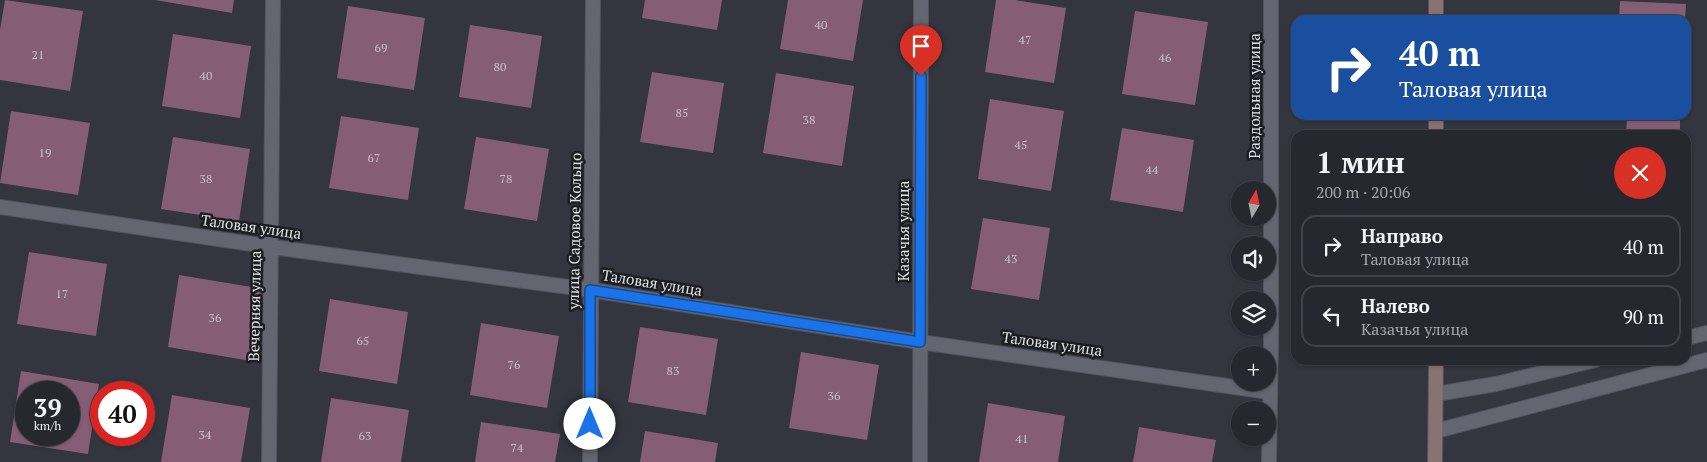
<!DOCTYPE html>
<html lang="ru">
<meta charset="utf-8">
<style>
:root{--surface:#26282f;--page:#2e3037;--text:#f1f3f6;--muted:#a4a6aa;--line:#42444b}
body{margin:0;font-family:"PT Serif",serif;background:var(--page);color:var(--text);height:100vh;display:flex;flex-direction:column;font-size:19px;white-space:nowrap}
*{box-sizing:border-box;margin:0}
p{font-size:16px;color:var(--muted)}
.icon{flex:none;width:28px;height:28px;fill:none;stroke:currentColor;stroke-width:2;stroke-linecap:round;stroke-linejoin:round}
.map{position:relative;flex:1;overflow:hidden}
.details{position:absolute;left:1291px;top:130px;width:400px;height:235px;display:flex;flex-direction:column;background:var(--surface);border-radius:15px;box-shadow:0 1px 4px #0004,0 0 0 1px var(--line)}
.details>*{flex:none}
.hud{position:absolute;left:1291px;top:15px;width:400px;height:105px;border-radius:15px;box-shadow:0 1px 4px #0004,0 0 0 1px var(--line);background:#1a4fa0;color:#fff;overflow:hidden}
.needle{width:32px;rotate:9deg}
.tools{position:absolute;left:1231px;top:181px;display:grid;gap:10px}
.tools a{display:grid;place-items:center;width:45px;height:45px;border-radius:50%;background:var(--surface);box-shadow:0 1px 4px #0004,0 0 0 1px var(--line);font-size:25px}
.speed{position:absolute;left:15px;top:381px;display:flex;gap:10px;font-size:25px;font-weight:700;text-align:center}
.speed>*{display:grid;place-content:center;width:65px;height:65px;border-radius:50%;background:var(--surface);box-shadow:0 1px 4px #0004,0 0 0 1px var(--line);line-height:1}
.speed small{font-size:12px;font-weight:400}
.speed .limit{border:8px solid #d22;background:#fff;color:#111}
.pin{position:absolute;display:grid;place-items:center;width:42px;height:42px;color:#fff;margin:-51px -21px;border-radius:50% 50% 50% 0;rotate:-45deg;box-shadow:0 0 5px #0007}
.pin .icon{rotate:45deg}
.me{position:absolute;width:55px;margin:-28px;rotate:0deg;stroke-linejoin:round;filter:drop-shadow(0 0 4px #0008)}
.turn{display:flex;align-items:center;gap:18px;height:105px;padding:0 25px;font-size:22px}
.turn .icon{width:65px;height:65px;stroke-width:2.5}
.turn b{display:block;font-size:35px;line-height:42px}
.round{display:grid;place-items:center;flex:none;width:52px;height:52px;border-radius:26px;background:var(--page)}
.summary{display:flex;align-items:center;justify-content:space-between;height:85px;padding:0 25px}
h1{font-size:30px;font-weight:800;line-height:38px}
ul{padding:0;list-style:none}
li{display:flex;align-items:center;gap:15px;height:62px;margin:0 10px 8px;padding:0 15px;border:2px solid var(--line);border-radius:15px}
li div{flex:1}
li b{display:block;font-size:19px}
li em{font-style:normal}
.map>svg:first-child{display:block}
.building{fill:#855e75;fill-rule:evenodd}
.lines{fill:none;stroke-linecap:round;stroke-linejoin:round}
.minor-casing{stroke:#52545b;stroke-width:16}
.tertiary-casing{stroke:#52545b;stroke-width:16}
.secondary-casing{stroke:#52545b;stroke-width:16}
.minor{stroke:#636670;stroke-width:14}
.tertiary{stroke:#636670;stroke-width:14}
.secondary{stroke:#897272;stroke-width:14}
.route-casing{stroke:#114b97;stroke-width:12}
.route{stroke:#1a73e8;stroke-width:9}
.labels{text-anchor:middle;stroke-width:5;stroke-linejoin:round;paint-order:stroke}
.number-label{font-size:12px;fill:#c8c0ca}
.street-label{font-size:15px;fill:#dfe1e7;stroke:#1c1d21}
</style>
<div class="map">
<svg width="1707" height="462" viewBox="0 0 1707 462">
<rect width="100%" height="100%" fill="#33353f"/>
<path class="building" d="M5,0L83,11L70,91L0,80V30Z
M155,0H234L232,13Z
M645,0H722L717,30L642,18Z
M788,0H863L853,61L780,49Z
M996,0H1015L1066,8L1054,83L985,72Z
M1620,1L1686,4L1685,20H1619Z
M348,6L425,18L414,90L337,78Z
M1135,11L1208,22L1195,105L1122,94Z
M470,25L542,36L531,108L459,97Z
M173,34L251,46L240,118L162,106Z
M652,72L724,83L713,153L640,142Z
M776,73L854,86L842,166L763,153Z
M990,99L1064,111L1051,191L978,179Z
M11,111L90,123L78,195L0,183Z
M1612,115H1680V135H1626L1627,118H1612Z
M341,116L419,128L408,200L329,188Z
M1122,128L1194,140L1183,212L1110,200Z
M173,137L250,149L239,221L161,209Z
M476,137L549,149L537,221L464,209Z
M983,218L1050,228L1039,300L971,289Z
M29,252L107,264L96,336L17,324Z
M1686,267H1689L1688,300H1686Z
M179,275L263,289L251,361L168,347Z
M330,299L408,312L397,384L319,371Z
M481,323L559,336L547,408L470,395Z
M640,327L718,339L706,415L628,402Z
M801,352L879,365L867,440L789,428Z
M21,371L99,384L88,454L10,442ZM26,392H69V435H26Z
M172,395L250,408L241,462H161Z
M331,398L409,410L401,462H321Z
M988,403L1065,416L1058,462H979Z
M481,422L560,434L555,462H475Z
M1139,427L1216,440L1212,462H1133Z
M645,431L718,443L715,462H640Z"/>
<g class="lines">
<defs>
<path id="minor" d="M0,207L272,247L591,290L920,342L1269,392
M1686,338L1707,333
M1436,394L1496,384L1595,360
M1436,431L1707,360
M269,462L273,0
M920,462L921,0"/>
<path id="tertiary" d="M590,462L593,0
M1269,462L1271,345V0"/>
<path id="secondary" d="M1436,20V0
M1436,135V115
M1435,462L1436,360"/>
</defs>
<use href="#minor" class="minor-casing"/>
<use href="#tertiary" class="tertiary-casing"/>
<use href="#secondary" class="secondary-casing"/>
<use href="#minor" class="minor"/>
<use href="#tertiary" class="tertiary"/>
<use href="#secondary" class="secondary"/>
</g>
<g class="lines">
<defs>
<path id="route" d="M590,424V290L920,342L921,76"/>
</defs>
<use href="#route" class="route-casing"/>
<use href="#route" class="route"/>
</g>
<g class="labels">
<g class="number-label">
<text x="821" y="29">40</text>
<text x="1025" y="44">47</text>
<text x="381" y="52">69</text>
<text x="38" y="59">21</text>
<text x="1165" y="62">46</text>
<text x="500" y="71">80</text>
<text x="206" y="80">40</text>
<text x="682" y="117">85</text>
<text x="809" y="124">38</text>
<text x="1021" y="149">45</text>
<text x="45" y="157">19</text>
<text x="374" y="162">67</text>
<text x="1152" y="174">44</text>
<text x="206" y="183">38</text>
<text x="506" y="183">78</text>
<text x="1011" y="263">43</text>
<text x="62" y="298">17</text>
<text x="215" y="322">36</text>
<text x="363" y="345">65</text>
<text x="514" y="369">76</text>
<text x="673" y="375">83</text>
<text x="834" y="400">36</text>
<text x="205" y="439">34</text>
<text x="365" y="440">63</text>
<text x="1022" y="443">41</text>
<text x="517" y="452">74</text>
</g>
<g class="street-label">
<text transform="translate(1255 96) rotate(-90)" y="5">Раздольная улица</text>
<text transform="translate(251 227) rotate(8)" y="5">Таловая улица</text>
<text transform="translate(575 231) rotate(-89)" y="5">улица Садовое Кольцо</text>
<text transform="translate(904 231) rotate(-90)" y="5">Казачья улица</text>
<text transform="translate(652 283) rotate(9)" y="5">Таловая улица</text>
<text transform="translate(255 306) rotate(-89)" y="5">Вечерняя улица</text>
<text transform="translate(1052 344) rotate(8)" y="5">Таловая улица</text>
</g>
</g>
</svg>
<div class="tools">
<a><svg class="needle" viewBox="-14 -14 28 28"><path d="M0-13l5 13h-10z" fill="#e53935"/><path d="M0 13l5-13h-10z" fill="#a4a6aa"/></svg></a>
<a><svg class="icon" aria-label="sound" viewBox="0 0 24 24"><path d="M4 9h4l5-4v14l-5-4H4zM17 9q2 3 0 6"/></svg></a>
<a><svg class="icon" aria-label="layers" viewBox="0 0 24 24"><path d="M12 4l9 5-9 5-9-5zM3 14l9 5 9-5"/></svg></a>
<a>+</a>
<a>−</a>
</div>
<div class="speed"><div>39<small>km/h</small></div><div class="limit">40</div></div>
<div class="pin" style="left:921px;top:76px;background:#d93025"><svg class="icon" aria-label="arrive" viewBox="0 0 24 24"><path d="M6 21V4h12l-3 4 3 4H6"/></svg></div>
<svg class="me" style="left:590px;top:424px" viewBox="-20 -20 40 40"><circle r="19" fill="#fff"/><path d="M0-13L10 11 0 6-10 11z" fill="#1a73e8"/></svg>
<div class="hud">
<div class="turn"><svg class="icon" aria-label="right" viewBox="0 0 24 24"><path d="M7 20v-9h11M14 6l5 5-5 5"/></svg><div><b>40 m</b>Таловая улица</div></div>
</div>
<section class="details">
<div class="summary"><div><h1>1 мин</h1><p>200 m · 20:06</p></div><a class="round" style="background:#d93025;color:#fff"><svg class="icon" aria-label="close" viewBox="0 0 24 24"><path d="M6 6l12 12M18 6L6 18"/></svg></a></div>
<ul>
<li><svg class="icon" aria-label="right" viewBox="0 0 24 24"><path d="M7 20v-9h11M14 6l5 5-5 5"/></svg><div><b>Направо</b><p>Таловая улица</p></div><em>40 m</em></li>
<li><svg class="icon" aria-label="left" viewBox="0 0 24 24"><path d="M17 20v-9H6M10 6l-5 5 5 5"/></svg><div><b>Налево</b><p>Казачья улица</p></div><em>90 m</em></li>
</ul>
</section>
</div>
